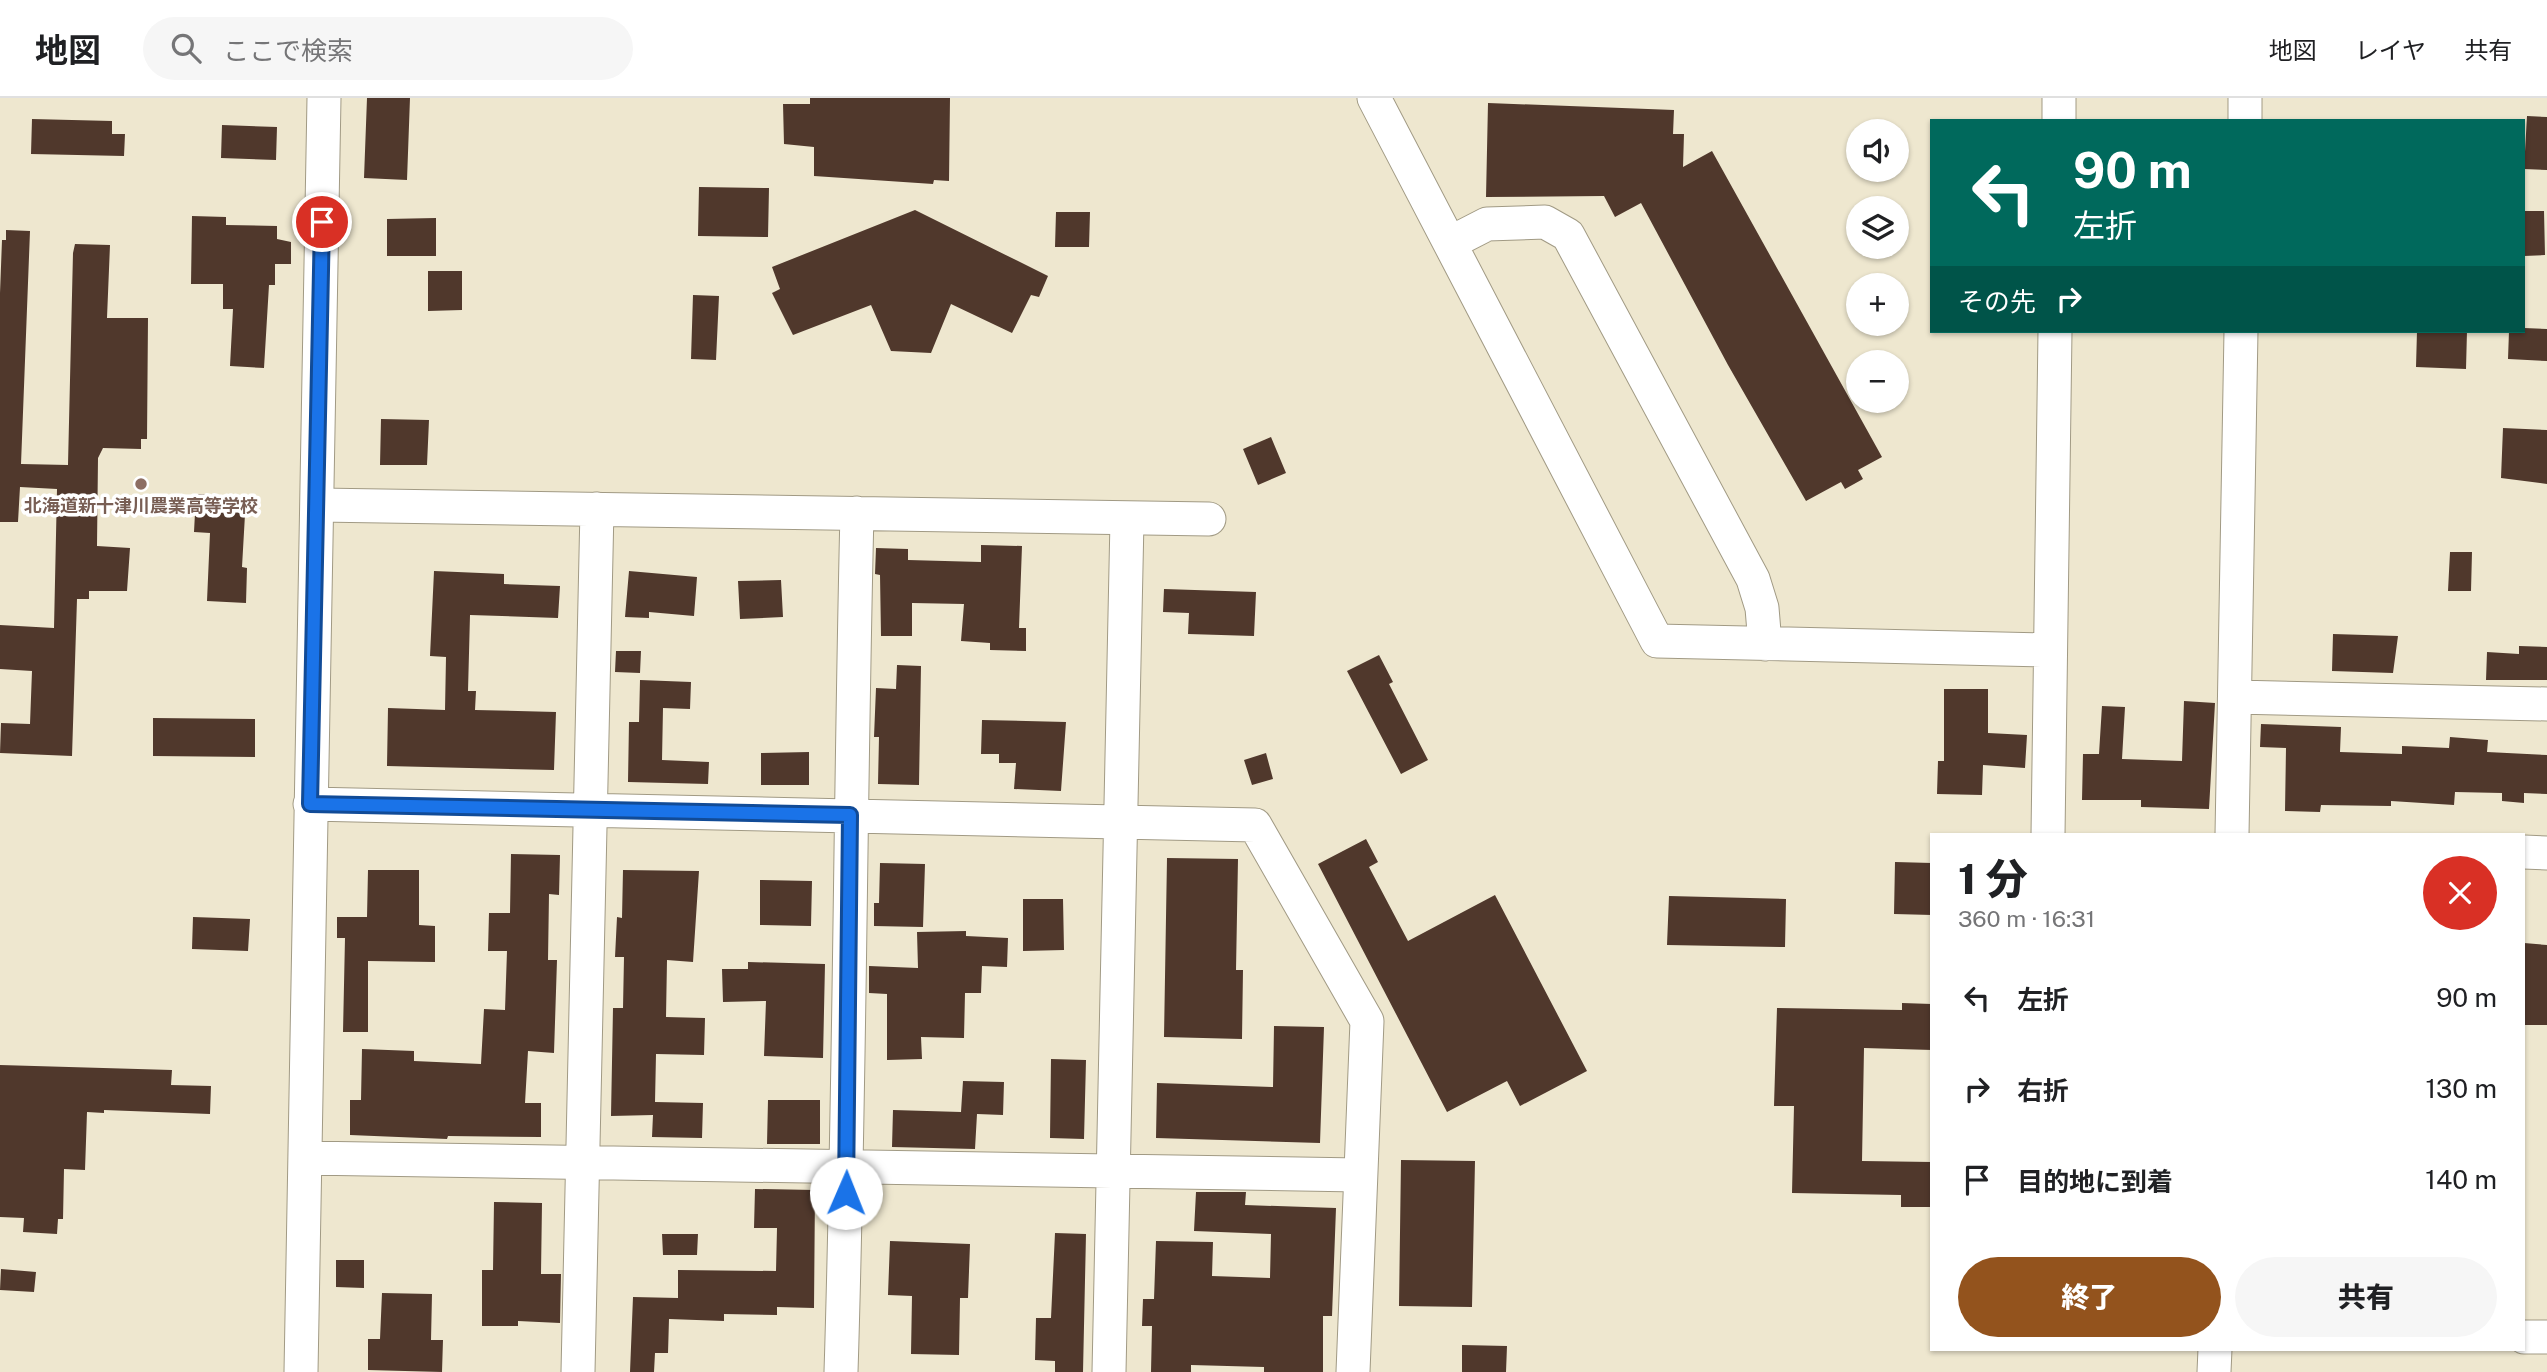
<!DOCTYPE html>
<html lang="ja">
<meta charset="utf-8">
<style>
:root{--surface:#fff;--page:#f6f6f6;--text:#202124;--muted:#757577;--line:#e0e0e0;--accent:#93531d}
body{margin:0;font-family:"Public Sans","Noto Sans JP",sans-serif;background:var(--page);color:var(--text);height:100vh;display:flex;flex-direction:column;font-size:26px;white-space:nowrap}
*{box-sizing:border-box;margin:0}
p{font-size:23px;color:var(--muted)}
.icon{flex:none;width:38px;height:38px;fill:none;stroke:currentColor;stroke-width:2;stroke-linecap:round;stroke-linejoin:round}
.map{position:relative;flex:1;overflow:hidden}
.sheet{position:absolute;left:1930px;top:735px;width:595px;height:518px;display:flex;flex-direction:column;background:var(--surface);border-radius:0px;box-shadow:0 2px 5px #0004}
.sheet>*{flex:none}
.guide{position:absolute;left:1930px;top:21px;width:595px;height:214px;border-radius:0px;box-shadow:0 2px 5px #0004;background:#00695c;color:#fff;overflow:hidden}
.fabs{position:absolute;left:1846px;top:21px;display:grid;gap:14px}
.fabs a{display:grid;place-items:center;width:63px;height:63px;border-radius:50%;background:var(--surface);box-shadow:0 2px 5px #0004;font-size:35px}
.pin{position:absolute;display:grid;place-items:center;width:60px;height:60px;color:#fff;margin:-30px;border:4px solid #fff;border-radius:50%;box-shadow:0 2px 7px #0007}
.me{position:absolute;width:77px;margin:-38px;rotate:1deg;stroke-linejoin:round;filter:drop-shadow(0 0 5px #0008)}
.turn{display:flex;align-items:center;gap:24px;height:147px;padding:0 28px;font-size:32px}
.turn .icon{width:91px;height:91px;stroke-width:2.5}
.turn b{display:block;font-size:49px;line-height:60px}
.then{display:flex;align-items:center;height:66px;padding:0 28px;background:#0003;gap:14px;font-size:26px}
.round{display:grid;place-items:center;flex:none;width:74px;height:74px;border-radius:37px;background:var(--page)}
.overview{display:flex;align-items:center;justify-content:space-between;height:119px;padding:0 28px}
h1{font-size:42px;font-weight:800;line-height:52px}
.cta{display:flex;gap:14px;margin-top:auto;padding:14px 28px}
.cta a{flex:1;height:80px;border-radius:42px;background:var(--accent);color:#fff;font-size:28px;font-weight:800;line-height:80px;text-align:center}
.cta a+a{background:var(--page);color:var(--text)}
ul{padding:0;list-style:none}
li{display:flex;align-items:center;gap:21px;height:91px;padding:0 28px}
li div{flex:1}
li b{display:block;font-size:26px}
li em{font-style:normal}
header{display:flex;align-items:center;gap:42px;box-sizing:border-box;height:98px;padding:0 35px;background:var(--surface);border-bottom:2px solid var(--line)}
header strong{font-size:33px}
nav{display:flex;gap:38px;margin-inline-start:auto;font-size:24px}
.search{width:490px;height:63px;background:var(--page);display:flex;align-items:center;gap:18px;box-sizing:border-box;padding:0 24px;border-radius:38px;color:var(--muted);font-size:26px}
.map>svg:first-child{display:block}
.building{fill:#50382c}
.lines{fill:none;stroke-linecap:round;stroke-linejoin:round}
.minor-casing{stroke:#a19a84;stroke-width:35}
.minor{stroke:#fff;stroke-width:33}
.route-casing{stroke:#114b97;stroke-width:18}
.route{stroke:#1a73e8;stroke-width:12}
.education-dot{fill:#8d6e63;stroke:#fff;stroke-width:2.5}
.labels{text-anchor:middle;stroke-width:7;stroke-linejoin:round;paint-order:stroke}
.education-label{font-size:18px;font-weight:bold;fill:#785e54;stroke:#fff}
</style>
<header>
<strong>地図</strong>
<div class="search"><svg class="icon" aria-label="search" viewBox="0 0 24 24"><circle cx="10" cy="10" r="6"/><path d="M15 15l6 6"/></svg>ここで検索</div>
<nav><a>地図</a><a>レイヤ</a><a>共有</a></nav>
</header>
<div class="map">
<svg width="2547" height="1274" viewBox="0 0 2547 1274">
<rect width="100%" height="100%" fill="#eee7cf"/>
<path class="building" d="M367,0H410L407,82L364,80Z
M810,0H950L949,83L934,82L933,86L814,78V49L784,46L783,6H810Z
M1488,5L1674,12L1673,36H1684L1683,69L1712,53L1882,359L1858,372L1863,381L1845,391L1841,384L1806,403L1728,267L1641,105L1615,119L1604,98L1486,99Z
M2527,18L2547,19V72L2524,71Z
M32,21L112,23V36H125L124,58L31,56Z
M222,27L277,29L276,62L221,60Z
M699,89L769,90L768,139L698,138Z
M915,112L1048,178L1039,199L1031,197L1012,235L951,206L931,255L891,253L871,207L793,237L772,195L780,191L772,169Z
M2524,113H2544L2545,157L2524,158Z
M1056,114H1090L1089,149H1055Z
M192,118L226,119V127L277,128V141L291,144V166H275V187H269L264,270L230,268L233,211H223V186H191Z
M436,120V158H387V121Z
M6,132L30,133L21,366L68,367L73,155L75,146L110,147L107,220H148L147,341H141V351L103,350L98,360L97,448L130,450L127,493H89V501H77L72,658L0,655L1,625L30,626L32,573L0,571V527L54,530L57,391L20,389L18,424H0V195L2,142H6Z
M428,173H462V212L428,213Z
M693,197L719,198L716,262L691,261Z
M2524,230L2547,231V263L2508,261L2509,233H2524Z
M2417,233H2467L2466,271L2416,269Z
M381,321L429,322L427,367H380Z
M2503,330L2547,332V386L2501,380Z
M1271,339L1286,375L1258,387L1243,351Z
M196,396L246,399L242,469L247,470L246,505L207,503L210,435L194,434Z
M981,447L1022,448L1019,530H1026V553L990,552V545L961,543L964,506L912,505V538H881L880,477L875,476L876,450L908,451V462L981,464Z
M2450,454H2472L2471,493H2448Z
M434,473L504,476V486L560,488L558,520L470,517L468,593H476L475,612L556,614L554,672L387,668L388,610L445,612L446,559L430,558Z
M629,473L697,479L694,518L649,514V520L625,519Z
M781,482L783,519L740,521L738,483Z
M1164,491L1256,494L1254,538L1188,536L1189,515L1163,514Z
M2333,536L2398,538L2393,575L2332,573Z
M2519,548L2547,549V582H2486L2487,554L2519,556Z
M616,553H641L640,575L615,574Z
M1379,557L1393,584L1389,586L1428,662L1401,676L1347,573Z
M897,567L921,568L919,687L878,686L879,639H874L876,590L896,591Z
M640,582L691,584L690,611L663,610L662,662L709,664L708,686L628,684L629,624H639Z
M1944,591H1988V635L2027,637L2025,670L1983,667L1982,697L1937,696L1938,663H1944Z
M2184,603L2215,605L2209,711L2141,709V702H2082L2083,656H2099L2102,608L2125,609L2122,661L2182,663Z
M153,620L255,621V659L153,658Z
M982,622L1066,624L1061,693L1014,691L1016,665H999V656H981Z
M2261,626L2341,629L2340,654L2402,656V648L2449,650L2450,639L2488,642L2487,654L2547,657V696L2524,695V705L2502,703V695L2455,694L2454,707L2391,703V708L2321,707L2320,714L2285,713L2286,650L2260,649Z
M809,654V687H761V655Z
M1266,655L1273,681L1252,687L1244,662Z
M1366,741L1378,764L1369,769L1408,843L1495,797L1587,973L1520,1008L1507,983L1447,1014L1318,766Z
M511,756L560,757L559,797L549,796L548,862H557L554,955L528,953L525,1005H541V1039L448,1038L447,1041L350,1037V1002H361L362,951L414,953V963L481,966L484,911L505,912L507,853H488L489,815H510Z
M1167,760L1238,761L1236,872H1243L1242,941L1164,939Z
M1895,764L1932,765V817L1894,816Z
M880,765L925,766L923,829L874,828V805H879Z
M368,772H419V827L435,828V864L368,863V934H343L345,840H337V819H367Z
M623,772L699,773L693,864L667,862L666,919L705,920L704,957L656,956L655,1004L703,1005L702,1040L652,1039L653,1017L611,1018L613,910H623L624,859H615L617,819L622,820Z
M760,782L812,783L811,828L760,827Z
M1669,798L1786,801L1785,849L1667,847Z
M1023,801H1063L1064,852L1023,853Z
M193,819L250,821L248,853L192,851Z
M966,833V838L1008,840L1007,869L982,868L981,895H965L964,940L921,939L922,961L887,962V896L869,895V868L918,870L917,834Z
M2524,845L2547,847V927H2524Z
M748,864L825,866L823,960L764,958L766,903L723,904L722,871H748Z
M1902,905L1932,906V952L1864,950L1862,1063L1932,1064V1109H1901V1097L1792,1095L1794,1008H1774L1777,910L1902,912Z
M1274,928L1324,929L1320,1045L1156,1040L1157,985L1273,989Z
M1051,961L1086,962L1084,1041L1050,1040Z
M0,967L172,972L171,987L211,988L210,1016L104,1012V1015L87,1014L85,1072L64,1071L63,1121H58L57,1136L23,1134L24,1120L0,1119Z
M963,983L1004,984L1003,1017L977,1016L975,1051L892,1049L893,1012L961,1014Z
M768,1002H820V1046H767Z
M1401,1062L1475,1063L1472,1209L1399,1208Z
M755,1091L815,1092L814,1210L777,1209V1217L724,1216V1223L669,1221L668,1255H655L654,1274H630L633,1199L678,1200V1172L776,1173L777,1130H754Z
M1196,1094H1246L1245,1107L1336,1110L1332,1218H1323V1274H1264V1269L1191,1267V1274H1151L1152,1228H1142L1143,1201H1154L1156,1143L1213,1144L1212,1178L1270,1180L1271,1136L1194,1133Z
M494,1104L542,1105L541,1176H561L560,1225L518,1223V1228H482V1172H493Z
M1055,1135L1086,1136L1083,1274H1055V1263L1035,1262L1036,1220H1051Z
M662,1136H698L697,1157H663Z
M890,1143L970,1146L968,1200H960L959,1257L911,1256L912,1198L888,1197Z
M336,1162H364V1190L336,1189Z
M1,1171L36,1174L34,1194L0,1192Z
M382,1195L432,1196L431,1242H443L442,1274L368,1272V1241H380Z
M1462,1247L1507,1248L1506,1274H1462Z"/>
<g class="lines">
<defs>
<path id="minor" d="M1374,0L1657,543L2050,552
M2059,23V0
M2245,23V0
M1450,145L1487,126L1545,124L1568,137L1753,481L1762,510L1765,546
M319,407L1209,421
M2235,599L2547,606
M310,706L1255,727L1367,923L1353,1274
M2048,737L2055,233
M2232,737L2241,233
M2524,754L2547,755
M305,1060L1359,1077
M2524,1239H2547
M301,1274L324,0
M578,1274L597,411
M841,1274C850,988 850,701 857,415
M1109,1274L1127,422
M2214,1274L2215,1251"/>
</defs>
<use href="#minor" class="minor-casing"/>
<use href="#minor" class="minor"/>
</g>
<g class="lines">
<defs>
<path id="route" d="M322,124L310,706L850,717L846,1095"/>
</defs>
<use href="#route" class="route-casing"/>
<use href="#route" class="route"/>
</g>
<circle class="education-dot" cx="141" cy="386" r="7"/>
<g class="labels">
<g class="education-label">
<text x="141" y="414">北海道新十津川農業高等学校</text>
</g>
</g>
</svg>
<div class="fabs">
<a><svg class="icon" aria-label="sound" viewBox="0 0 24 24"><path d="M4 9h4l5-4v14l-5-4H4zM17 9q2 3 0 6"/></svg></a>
<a><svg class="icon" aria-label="layers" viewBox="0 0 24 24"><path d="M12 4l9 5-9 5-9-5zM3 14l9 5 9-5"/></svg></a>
<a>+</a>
<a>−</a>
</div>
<div class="pin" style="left:322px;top:124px;background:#d93025"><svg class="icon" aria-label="arrive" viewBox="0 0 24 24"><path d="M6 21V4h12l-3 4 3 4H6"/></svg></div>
<svg class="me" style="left:846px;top:1095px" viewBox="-20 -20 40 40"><circle r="19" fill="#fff"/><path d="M0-13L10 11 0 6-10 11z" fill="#1a73e8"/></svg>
<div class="guide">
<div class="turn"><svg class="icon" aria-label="left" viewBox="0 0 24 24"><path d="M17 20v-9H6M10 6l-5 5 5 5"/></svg><div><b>90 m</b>左折</div></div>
<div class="then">その先<svg class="icon" aria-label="right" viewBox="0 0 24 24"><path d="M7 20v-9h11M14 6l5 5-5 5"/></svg></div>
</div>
<section class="sheet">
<div class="overview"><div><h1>1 分</h1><p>360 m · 16:31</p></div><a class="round" style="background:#d93025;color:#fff"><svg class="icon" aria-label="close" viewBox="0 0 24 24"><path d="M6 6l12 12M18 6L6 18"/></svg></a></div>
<ul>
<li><svg class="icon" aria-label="left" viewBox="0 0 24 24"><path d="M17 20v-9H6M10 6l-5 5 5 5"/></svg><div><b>左折</b></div><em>90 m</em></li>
<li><svg class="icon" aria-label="right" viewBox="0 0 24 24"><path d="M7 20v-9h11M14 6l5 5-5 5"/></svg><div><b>右折</b></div><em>130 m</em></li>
<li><svg class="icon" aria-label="arrive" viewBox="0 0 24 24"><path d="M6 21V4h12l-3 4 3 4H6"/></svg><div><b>目的地に到着</b></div><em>140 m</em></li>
</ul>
<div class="cta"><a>終了</a><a>共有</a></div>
</section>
</div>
